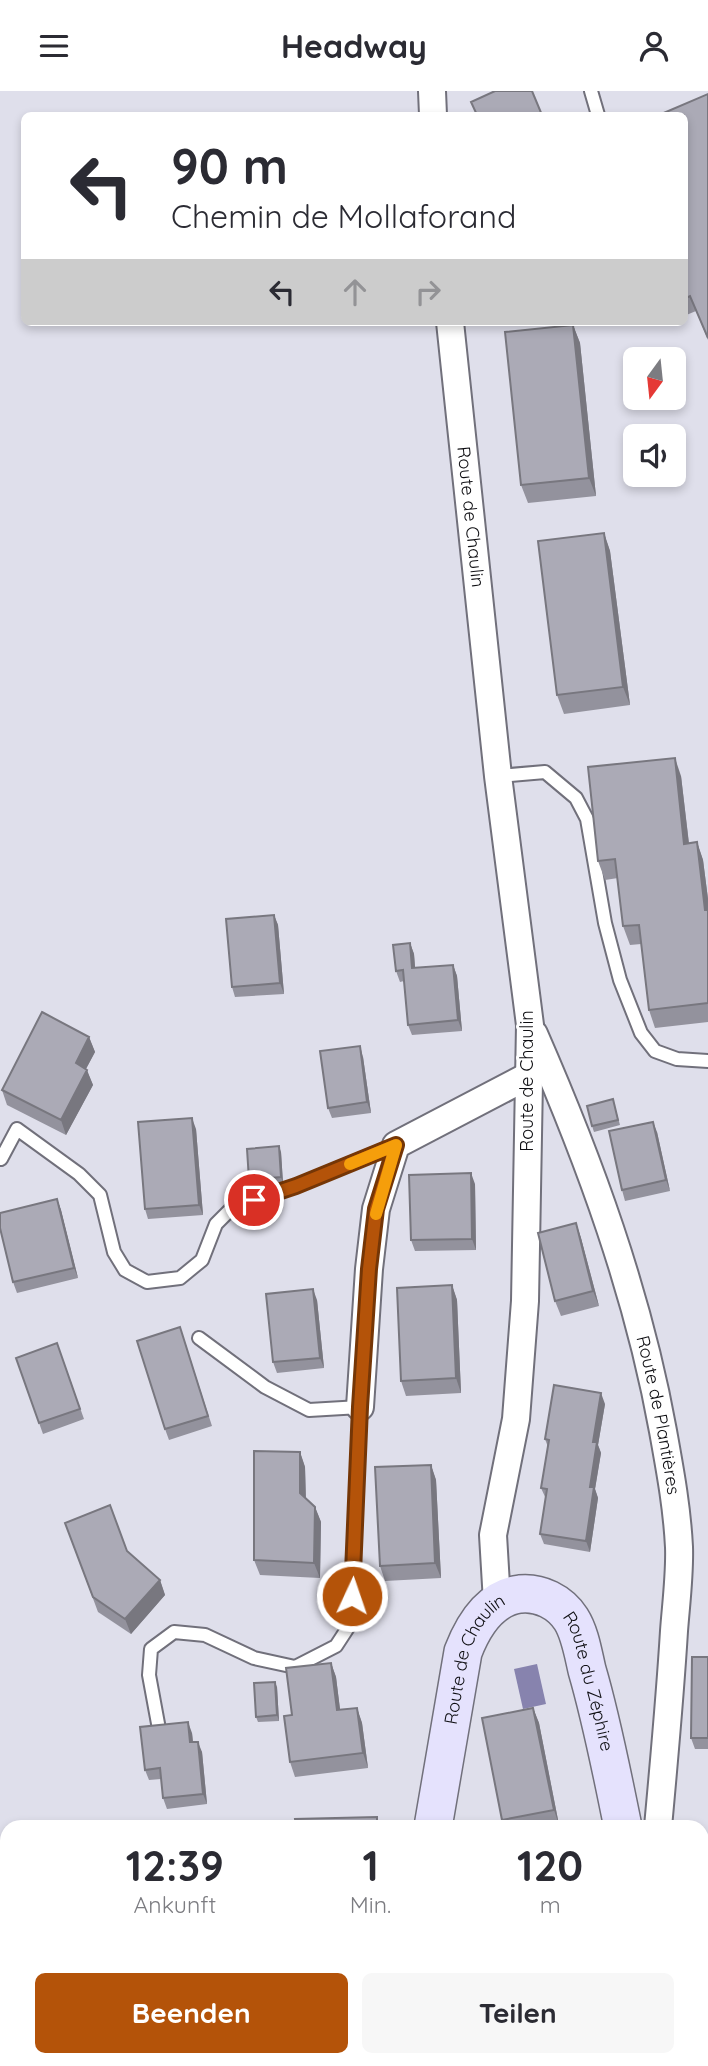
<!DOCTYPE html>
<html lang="de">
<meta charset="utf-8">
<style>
:root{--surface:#fff;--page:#f7f7f7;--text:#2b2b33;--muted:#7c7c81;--accent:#b45309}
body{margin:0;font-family:Quicksand,sans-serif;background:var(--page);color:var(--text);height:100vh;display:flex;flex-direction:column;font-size:26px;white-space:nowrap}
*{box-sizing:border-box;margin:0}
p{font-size:23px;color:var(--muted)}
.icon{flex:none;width:38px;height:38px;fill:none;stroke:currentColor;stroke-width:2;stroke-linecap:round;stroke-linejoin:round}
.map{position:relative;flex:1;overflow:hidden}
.sheet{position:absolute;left:0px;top:1729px;width:709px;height:247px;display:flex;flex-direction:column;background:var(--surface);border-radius:21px 21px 0 0;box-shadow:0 4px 10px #0003}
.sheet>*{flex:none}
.banner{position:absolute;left:21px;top:21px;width:667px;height:214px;border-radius:10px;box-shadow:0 4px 10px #0003;background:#fff;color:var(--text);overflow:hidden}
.needle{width:46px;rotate:195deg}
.controls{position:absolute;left:623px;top:256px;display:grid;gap:14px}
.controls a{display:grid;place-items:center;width:63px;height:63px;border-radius:10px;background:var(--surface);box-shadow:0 4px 10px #0003;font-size:35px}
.pin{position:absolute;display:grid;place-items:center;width:60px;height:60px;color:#fff;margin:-30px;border:4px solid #fff;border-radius:50%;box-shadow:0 2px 7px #0007}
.me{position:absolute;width:77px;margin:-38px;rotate:3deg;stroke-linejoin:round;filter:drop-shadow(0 0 5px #0008)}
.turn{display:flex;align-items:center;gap:24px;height:147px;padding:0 35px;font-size:32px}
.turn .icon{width:91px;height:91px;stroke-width:2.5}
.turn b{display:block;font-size:49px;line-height:60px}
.lanes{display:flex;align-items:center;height:66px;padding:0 35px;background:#0003;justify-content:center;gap:35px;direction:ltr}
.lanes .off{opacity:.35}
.eta{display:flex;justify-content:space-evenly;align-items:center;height:119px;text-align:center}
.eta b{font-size:42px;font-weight:700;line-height:49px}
.action{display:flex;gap:14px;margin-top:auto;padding:14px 35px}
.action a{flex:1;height:80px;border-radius:10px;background:var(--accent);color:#fff;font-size:28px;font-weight:700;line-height:80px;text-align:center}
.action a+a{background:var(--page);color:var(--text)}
header{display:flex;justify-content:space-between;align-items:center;height:91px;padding:0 35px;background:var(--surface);font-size:32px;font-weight:700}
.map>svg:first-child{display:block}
.water{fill:#8783ae}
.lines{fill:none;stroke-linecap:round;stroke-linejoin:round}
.lane-casing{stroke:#71707b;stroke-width:16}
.street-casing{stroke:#71707b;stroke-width:30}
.secondary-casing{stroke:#71707b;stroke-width:40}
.lane{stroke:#fff;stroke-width:12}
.street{stroke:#fff;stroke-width:26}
.secondary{stroke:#e5e2fd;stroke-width:37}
.wall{fill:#93929d}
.shaded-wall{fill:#78777f}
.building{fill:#abaab6;stroke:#78777f;stroke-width:2}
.route-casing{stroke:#753606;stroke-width:18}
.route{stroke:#b45309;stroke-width:12}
.slow{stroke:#f59e0b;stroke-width:12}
.labels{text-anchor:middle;stroke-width:6;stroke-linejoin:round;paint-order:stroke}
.street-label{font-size:18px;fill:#0e0e12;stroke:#fff}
</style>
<header><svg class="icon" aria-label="menu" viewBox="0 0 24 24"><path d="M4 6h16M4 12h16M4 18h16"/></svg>Headway<svg class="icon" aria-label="person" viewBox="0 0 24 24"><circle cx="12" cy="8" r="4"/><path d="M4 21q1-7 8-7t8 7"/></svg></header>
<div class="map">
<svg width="708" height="1975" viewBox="0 0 708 1975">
<rect width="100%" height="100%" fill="#dfdfeb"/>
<path class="water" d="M537,1573L546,1613L523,1618L514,1578Z"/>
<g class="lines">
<defs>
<path id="lane" d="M591,0L598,24
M498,685L545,681L576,707L587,728L605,832L620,889L641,942L655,960L677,968L708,970
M1,1068L17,1038L79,1083L100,1104L114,1161L125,1179L147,1191L180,1187L202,1169L216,1133L233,1116L296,1095L395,1054
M159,1638L149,1584L151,1558L174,1541L205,1544L254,1567L295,1576L336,1555L351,1532L360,1316L309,1319L265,1296L199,1247
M153,1969L157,1975"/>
<g id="street">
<path d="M432,0L433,24"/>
<path id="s1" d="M450,231L498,685L530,934L525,1210L516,1328L493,1444L497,1511"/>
<path id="s2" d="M534,943C590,1071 638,1202 663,1340C670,1379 677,1416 679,1456C680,1483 676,1513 674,1540C670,1606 664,1671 658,1736"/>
<path d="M360,1316L369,1178L376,1118L396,1054L528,985"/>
<path d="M643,1969L644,1975"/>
</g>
<g id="secondary">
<path id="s3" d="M433,1736L463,1561C473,1535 489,1507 520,1503C540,1501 560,1511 571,1528C580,1542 583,1562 587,1579C602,1630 612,1683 623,1736"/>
<path d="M702,1932L708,1942"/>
<path d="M403,1975L404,1969"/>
</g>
</defs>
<use href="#lane" class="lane-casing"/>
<use href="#street" class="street-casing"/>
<use href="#secondary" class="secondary-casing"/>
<use href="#lane" class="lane"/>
<use href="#street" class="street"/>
<use href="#secondary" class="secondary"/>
</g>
<path class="wall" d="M708,3V249L696,220L684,225V24Z
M573,234L580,252L596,405L528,412L521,394Z
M604,442L610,460L630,614L564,623L557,604Z
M681,685L689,752L697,751L703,769L708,808V931L655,937L649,919L641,853L630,854L623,835L618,787L605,789L598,770Z
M274,824L278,834L284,903L235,906L232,896Z
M410,852L414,863L415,877L453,874L457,885L462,940L412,944L408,934L404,890L400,891L396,880Z
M89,946L95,961L86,978L93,994L66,1044L7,1014L2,999Z
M363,966L371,1022L332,1027L328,1017Z
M613,1008L620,1034L594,1041L592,1035Z
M196,1038L203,1124L148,1128L145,1118Z
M657,1041L670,1100L625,1110L622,1099Z
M281,1061L283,1092L251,1094L249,1089Z
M475,1093L476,1159L415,1160L411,1149Z
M57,1108L61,1119L78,1187L17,1202L13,1191Z
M576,1132L581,1147L599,1215L561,1225L555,1210Z
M452,1194L457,1209L461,1302L406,1305L401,1290Z
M317,1209L324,1277L277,1282L273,1271Z
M180,1236L212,1335L169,1349L165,1338Z
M57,1252L84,1328L43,1343L16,1267Z
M605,1313L598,1354L601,1362L595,1398L598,1407L590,1461L544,1453L540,1443L546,1408L541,1397L548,1356L545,1348Z
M300,1361L305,1376L306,1407L315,1416L321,1431L320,1487L260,1484L254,1469Z
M431,1374L436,1389L441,1487L385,1490L380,1475Z
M65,1432L127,1460L160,1489L165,1504L131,1543L98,1521Z
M708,1566V1658H695L691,1647Z
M331,1572L336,1586L340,1619L357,1617L362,1632L368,1677L295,1686L290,1671L292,1624Z
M277,1596L279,1630L258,1631L256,1626Z
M533,1617L539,1632L559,1734L549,1736H505L502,1729Z
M192,1642L193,1651L202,1661L207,1713L167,1718L163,1707L161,1688L149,1689L145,1679Z
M0,1760L7,1766V1871L0,1873Z"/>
<path class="shaded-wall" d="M573,234L580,252L596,405L589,387Z
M604,442L610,460L630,614L623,596Z
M675,667L681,685L691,771L684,753Z
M697,751L703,769L708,808V828L705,819Z
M274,824L278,834L284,903L280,892Z
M410,852L414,863L416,888L412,877Z
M453,874L457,885L462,940L458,929Z
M89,946L95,961L81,987L76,972Z
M360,955L363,966L371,1022L367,1011Z
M87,979L93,994L66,1044L61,1029Z
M192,1027L196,1038L203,1124L199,1114Z
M653,1031L657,1041L670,1100L666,1089Z
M279,1055L281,1061L283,1092L281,1086Z
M471,1082L475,1093L476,1159L472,1148Z
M57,1108L61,1119L78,1187L74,1177Z
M576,1132L581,1147L599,1215L593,1200Z
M452,1194L457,1209L461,1302L456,1287Z
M313,1198L317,1209L324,1277L320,1267Z
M601,1302L605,1313L598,1354L601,1362L595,1398L598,1407L590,1461L586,1450L593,1351Z
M300,1361L305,1376L306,1417L300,1402Z
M431,1374L436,1389L441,1487L435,1472Z
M315,1416L321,1431L320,1487L314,1472Z
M160,1489L165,1504L131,1543L125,1528Z
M331,1572L336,1586L342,1634L337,1619Z
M275,1591L277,1596L279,1630L277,1624Z
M357,1617L362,1632L368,1677L363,1662Z
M533,1617L539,1632L559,1734L554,1719Z
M188,1631L192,1642L194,1662L190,1651Z
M198,1651L202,1661L207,1713L203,1703Z"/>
<path class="building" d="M495,0H532L542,24H477L471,11Z
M708,3V247L690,205L684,208V24H659Z
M573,234L589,387L521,394L505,241Z
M604,442L623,596L557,604L538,450Z
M675,667L684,753L697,751L705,819H708V912L649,919L639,834L623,835L615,768L598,770L588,676Z
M274,824L280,892L232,896L226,828Z
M410,852L412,877L453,874L458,929L408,934L403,879L396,880L393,854Z
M42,921L89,946L76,972L87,979L61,1029L2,999Z
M360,955L367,1011L328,1017L320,960Z
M613,1008L618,1029L592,1035L587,1015Z
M192,1027L199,1114L145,1118L138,1031Z
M653,1031L666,1089L622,1099L609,1040Z
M279,1055L281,1086L249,1089L247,1058Z
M471,1082L472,1148L411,1149L409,1084Z
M57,1108L74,1177L13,1191L0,1137V1122Z
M576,1132L593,1200L555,1210L538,1142Z
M452,1194L456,1287L401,1290L397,1197Z
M313,1198L320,1267L273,1271L266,1203Z
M180,1236L208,1325L165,1338L137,1250Z
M57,1252L80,1318L39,1332L16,1267Z
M554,1294L601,1302L593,1351H597L590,1396H594L586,1450L540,1443L547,1398L541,1397L549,1349L545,1348Z
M254,1360L300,1361V1402L315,1416L314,1472L254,1469Z
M431,1374L435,1472L380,1475L375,1376Z
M110,1414L127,1460L160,1489L125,1528L93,1506L65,1432Z
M692,1566H708V1647H691Z
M331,1572L337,1619L357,1617L363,1662L290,1671L284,1625L292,1624L286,1577Z
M275,1591L277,1624L256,1626L254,1592Z
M533,1617L554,1719L502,1729L482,1627Z
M188,1631L190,1651H198L203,1703L163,1707L160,1677L145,1679L140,1636Z
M377,1726V1736H296L295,1728Z
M0,1760L7,1766V1855L0,1857Z
M267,1969H317L319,1975H247V1973Z"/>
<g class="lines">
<defs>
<path id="route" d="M254,1109L296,1095L396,1054L376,1118L369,1178L360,1316L352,1505"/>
</defs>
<use href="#route" class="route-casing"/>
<use href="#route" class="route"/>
<path class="slow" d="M350,1073L396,1054L376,1123"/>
</g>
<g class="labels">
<g class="street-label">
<text dy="6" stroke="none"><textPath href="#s1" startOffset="196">Route de Chaulin</textPath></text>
<text transform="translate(527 990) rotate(-90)" y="6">Route de Chaulin</text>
<text dy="6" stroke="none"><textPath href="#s2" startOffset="402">Route de Plantières</textPath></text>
<text dy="6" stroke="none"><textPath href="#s3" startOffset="175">Route de Chaulin</textPath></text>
<text dy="6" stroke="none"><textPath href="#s3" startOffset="388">Route du Zéphire</textPath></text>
</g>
</g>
</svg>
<div class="controls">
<a><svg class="needle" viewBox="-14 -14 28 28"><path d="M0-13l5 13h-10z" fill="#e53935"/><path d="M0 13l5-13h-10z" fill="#7c7c81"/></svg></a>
<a><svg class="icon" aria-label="sound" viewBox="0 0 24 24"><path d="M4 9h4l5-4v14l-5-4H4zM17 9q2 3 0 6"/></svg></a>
</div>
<div class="pin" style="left:254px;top:1109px;background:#d93025"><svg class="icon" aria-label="arrive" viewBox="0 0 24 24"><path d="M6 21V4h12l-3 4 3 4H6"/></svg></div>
<svg class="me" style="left:352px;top:1505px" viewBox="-20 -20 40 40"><circle r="17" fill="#b45309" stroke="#fff" stroke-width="3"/><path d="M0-11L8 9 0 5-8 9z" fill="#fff"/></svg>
<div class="banner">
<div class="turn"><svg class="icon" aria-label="left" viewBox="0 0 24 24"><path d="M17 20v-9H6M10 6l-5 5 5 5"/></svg><div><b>90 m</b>Chemin de Mollaforand</div></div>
<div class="lanes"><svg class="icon" aria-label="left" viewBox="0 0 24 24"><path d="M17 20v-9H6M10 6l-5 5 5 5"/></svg><svg class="icon off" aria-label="ahead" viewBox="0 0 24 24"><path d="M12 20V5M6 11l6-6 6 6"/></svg><svg class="icon off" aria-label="right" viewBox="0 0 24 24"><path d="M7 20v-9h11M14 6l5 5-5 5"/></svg></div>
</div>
<section class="sheet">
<div class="eta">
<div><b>12:39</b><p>Ankunft</p></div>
<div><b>1</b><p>Min.</p></div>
<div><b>120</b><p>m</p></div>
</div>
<div class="action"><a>Beenden</a><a>Teilen</a></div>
</section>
</div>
